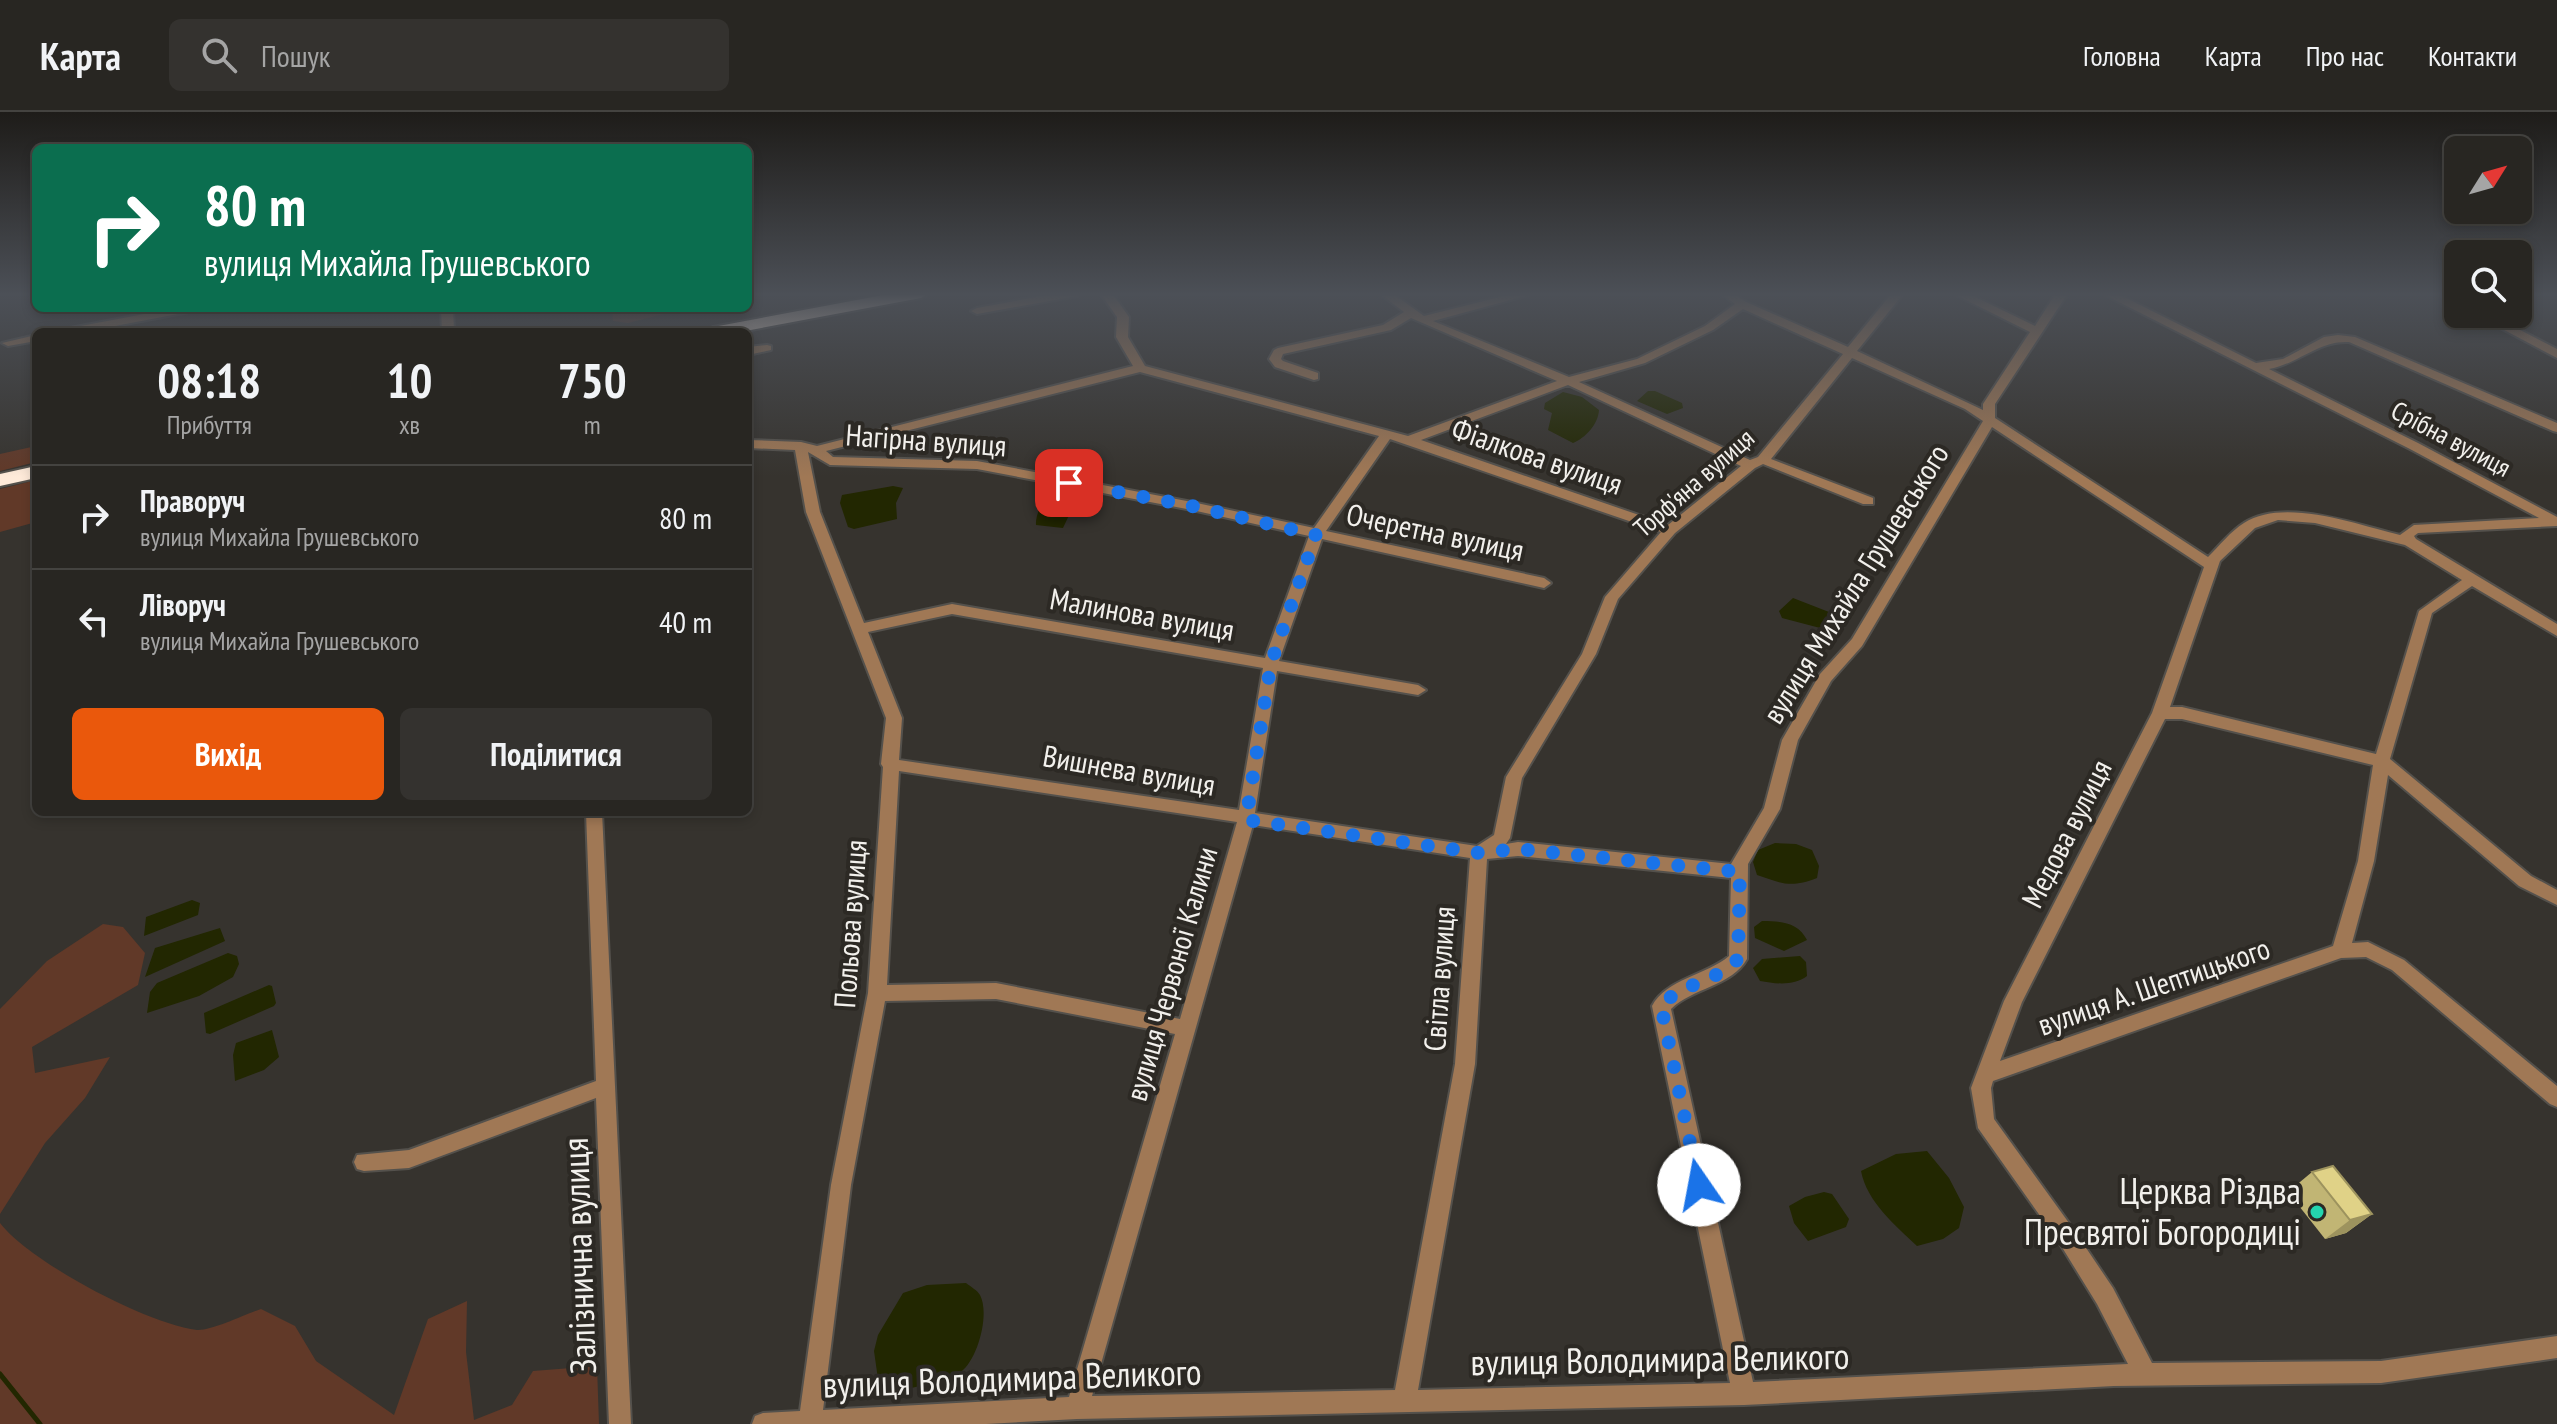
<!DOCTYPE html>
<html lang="uk">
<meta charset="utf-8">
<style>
:root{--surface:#282622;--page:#34322f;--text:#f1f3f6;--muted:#a5a5a5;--line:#444340;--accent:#ea580c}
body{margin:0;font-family:"PT Sans Narrow",sans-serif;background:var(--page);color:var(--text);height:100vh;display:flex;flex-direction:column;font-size:30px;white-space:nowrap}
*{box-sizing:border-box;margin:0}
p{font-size:26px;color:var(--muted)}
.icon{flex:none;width:44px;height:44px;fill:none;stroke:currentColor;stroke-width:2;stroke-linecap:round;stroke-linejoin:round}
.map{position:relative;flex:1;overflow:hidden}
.details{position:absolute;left:32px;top:216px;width:720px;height:488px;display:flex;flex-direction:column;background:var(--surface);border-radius:12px;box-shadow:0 4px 12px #0003,0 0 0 2px var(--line)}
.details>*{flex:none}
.top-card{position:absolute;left:32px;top:32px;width:720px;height:168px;border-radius:12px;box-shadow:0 4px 12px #0003,0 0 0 2px var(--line);background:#0b6e4f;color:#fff;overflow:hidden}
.needle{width:52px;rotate:53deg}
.tools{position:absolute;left:2444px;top:24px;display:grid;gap:16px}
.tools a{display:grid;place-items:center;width:88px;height:88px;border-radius:12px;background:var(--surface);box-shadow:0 4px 12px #0003,0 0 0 2px var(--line);font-size:40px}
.pin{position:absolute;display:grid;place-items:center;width:68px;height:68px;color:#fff;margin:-34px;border-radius:16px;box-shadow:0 4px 12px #0006}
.me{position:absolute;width:88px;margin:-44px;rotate:348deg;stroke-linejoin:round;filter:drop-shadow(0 0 6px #0008)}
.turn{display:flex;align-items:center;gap:28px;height:168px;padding:0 40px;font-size:36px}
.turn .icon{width:104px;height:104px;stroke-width:2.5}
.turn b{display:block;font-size:56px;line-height:68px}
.eta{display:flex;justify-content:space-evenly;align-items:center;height:136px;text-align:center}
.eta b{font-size:48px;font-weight:600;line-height:56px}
.action{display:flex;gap:16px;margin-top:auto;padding:16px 40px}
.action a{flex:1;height:92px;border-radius:12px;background:var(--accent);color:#fff;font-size:32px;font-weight:600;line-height:92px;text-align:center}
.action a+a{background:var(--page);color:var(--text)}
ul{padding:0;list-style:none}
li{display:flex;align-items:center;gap:24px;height:104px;padding:0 40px;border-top:2px solid var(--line)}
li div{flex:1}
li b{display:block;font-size:30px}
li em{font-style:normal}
header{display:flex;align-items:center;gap:48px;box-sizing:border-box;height:112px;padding:0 40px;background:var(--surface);border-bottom:2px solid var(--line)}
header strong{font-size:38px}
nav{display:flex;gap:44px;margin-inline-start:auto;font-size:28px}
.search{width:560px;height:72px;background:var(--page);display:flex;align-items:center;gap:20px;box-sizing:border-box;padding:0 28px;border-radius:12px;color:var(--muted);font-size:30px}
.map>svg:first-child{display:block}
.green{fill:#613928}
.water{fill:#222701}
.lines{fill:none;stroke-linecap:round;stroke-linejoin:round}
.stream{stroke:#222701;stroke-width:5}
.street-casing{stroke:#54514c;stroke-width:4}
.highway-casing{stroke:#54514c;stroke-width:4}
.street{fill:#a07855;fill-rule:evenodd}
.highway{fill:#feead9;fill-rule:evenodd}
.wall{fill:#c1b574}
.shaded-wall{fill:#9d935e}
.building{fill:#e0d287;stroke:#9d935e;stroke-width:2}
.route{stroke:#1a73e8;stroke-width:14;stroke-dasharray:0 25.2}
.poi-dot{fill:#24d5ae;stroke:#2c2924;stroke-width:3}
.labels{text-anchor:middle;stroke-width:8;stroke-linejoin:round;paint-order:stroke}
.far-street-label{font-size:26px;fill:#f2f0ec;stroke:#2c2924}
.street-label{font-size:30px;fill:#f2f0ec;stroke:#2c2924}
.near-poi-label{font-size:36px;fill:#f2f0ec;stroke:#2c2924;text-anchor:end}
.near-street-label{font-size:36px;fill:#f2f0ec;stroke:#2c2924}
</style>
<header>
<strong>Карта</strong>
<div class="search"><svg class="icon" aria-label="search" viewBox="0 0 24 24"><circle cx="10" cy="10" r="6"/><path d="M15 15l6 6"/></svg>Пошук</div>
<nav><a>Головна</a><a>Карта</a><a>Про нас</a><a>Контакти</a></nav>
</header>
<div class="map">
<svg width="2557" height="1312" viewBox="0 0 2557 1312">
<rect width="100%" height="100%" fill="#36332e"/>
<path class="green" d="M612,196H687L628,211L613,209Z
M36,334V350L0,359V342Z
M36,368V410L0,420V377Z
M103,812L123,815L145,841L138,873L32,935L35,961L110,945L85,986L45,1031L0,1102V897L47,849Z
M0,1111C30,1150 147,1212 197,1218C211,1219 246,1202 261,1197L295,1214L316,1249L394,1303L428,1207L467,1189L466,1240L474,1308L512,1293L533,1259L597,1254L599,1312H0Z"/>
<path class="water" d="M1648,279H1655L1682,291L1683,296L1667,302L1637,289Z
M1563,280L1582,285L1599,298C1598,313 1585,326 1573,331L1548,318L1552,301L1544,297L1545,291Z
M893,374L903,376L896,391L897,407L854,417L848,415L840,391L842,383Z
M1055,377L1079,382L1063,416L1036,413C1035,402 1045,382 1055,377Z
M1793,486L1829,500L1833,508L1824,517L1782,506L1779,499Z
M1775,731L1796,732L1812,738L1819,754L1817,766C1791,776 1783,772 1757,763L1753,750L1758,738Z
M192,788L200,791L198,803L144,824L146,805Z
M1762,809C1781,809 1798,810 1807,828L1784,839L1755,826L1754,815Z
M220,816L225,829L145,865L155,836Z
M228,841L237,844L239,852L233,865L199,884L147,901L150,880L157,871Z
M1800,844L1806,850L1807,864C1794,874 1776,872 1760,869L1753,856L1762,847Z
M269,873L272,874L276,891L274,894L210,922L206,921L204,901Z
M272,918L279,945L264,958L235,969L233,943L236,931Z
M1927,1039L1949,1066L1964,1095L1959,1116L1943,1127L1917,1134C1895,1113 1867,1090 1861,1059L1896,1042Z
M1824,1080L1832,1082L1849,1107L1846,1115L1808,1129L1794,1111L1789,1094L1805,1085Z
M966,1171C971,1175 977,1178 980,1183C990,1202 978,1247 961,1260C949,1270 911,1275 894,1280L878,1267L874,1239L878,1223L903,1181L927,1173Z"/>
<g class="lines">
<path class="stream" d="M0,1262L40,1312"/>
<defs>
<path id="street" d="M1058,181H1083L1077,184L977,202L971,199L977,196Z
M1100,181H1112L1129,205L1128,225L1145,254L1408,324L1557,269L1411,206L1391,218L1283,242L1281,247L1283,249L1318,261V267L1314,268L1275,255L1269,247L1274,238L1278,236L1383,213L1404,200L1379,181H1392L1424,204L1516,181H1536L1433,209L1569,265L1637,247L1705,214L1735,192L1720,181H1733L1746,190L1848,235L1892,181H1904L1857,239L1983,298V292L2030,220L1952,181H1967L2035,214L2056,181H2068L1995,292V306L2208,445C2219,434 2231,419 2244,411C2284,385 2358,413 2400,423L2414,413L2539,406L2410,337L2101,181H2116L2256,251L2283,247L2324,225L2338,223L2355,225L2557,311V320L2553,319L2349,230C2319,228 2298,252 2269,257L2418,331L2557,405V414L2418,421L2414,424L2416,427L2557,512V524L2472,474L2432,501L2390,647L2531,764L2557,778V793L2519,774L2388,663L2374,749L2352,831L2368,830L2404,848L2557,974V995L2550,992L2392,858L2366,845L2341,846L1993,969L1991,976L1994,1007L2074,1118L2113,1176L2152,1251L2381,1249L2557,1224V1246L2381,1271L2114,1274L1744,1293L1077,1307L986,1312H752L755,1304L763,1301L800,1299L831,1073L868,881L883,655L881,652L886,606L806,400L795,338L748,336V328L801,330L817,334L1133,254L1116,225L1117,205ZM1743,197L1843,242L1758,345L1750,348L1579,270L1645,251L1713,218ZM1852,246L1965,297L1983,309L1852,527L1820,562L1782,628L1764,696L1731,752L1518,730L1506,732L1510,726L1522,666L1596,542L1618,487L1675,421L1755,356L1763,352L1863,392H1873V386L1771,347ZM1140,260L1379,324L1314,416L1192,390L977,349L833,345L826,339ZM1568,273L1741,354L1668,413L1421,328ZM1992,315L2204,455L2152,601L2004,889L1971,976L1978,1016L2060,1132L2097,1192L2128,1252L1753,1270L1671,897C1692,876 1732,874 1747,847L1748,752L1780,697L1798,628L1831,569L1862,534ZM1390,327L1661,420L1605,485L1582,542L1506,665L1494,723L1477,734L1255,701L1277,559L1418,583L1426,578L1418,573L1279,549L1322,427L1544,476L1551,471L1544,466L1326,419ZM808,340L830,353L977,357L1192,398L1309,424L1265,546L952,492L864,511L820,400ZM2278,408L2315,411L2405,433L2462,468L2419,499L2376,642L2182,595H2170L2220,449L2255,416ZM952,502L1263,556L1239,698L899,648L902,606L868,520ZM2165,607H2182L2373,653L2358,749L2333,834L2000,949L2022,890ZM899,659L1237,710L1180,907L996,871L887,873ZM1253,713L1470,746L1455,952L1395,1278L1092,1284ZM1518,744L1731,766L1729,844C1707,863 1666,867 1652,894L1730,1271L1418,1278L1475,952L1487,747ZM996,887L1175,922L1069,1285L823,1298L851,1073L885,889Z
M2436,181H2450L2458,185V193Z
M176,196H200L194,199L83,220H59L65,217Z
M441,196H453L454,220H442Z
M2474,202H2489L2557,237V246Z
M36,223V229L8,234L2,231Z
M767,233L771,234V238L748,243V235Z
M586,700H602L631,1312H609L596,986L409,1056L364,1059L357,1057L354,1050L357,1043L409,1038L596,969Z"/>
<path id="highway" d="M894,181H929L921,186L740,220H704L713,215Z
M36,354V366L0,374V362Z"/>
</defs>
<use href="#street" class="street-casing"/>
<use href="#highway" class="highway-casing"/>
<use href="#street" class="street"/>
<use href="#highway" class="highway"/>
</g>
<path class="wall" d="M2312,1060L2372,1102L2346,1121L2325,1127L2288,1080Z"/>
<path class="shaded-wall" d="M2372,1102L2346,1121L2325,1127L2350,1108Z"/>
<path class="building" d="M2333,1054L2372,1102L2350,1108L2312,1060Z"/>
<linearGradient id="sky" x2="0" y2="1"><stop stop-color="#1e1c19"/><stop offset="0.5" stop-color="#4c5057"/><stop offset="1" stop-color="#4c5057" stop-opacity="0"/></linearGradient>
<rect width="2557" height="365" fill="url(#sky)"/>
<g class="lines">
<path class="route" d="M1069,371L1192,394L1316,423L1271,551L1246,708L1479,741L1518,737L1740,760L1738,847C1715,871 1681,871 1661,894L1699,1073"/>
</g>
<circle class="poi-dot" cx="2317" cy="1100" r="8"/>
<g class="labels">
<g class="far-street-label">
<text transform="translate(2451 327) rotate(28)" y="9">Срібна вулиця</text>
<text transform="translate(1694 371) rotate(-41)" y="9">Торф'яна вулиця</text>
</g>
<g class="street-label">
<text transform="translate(926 329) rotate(4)" y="10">Нагірна вулиця</text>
<text transform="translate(1537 345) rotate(19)" y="10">Фіалкова вулиця</text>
<text transform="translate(1435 421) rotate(12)" y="10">Очеретна вулиця</text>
<text transform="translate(1856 472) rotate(-58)" y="10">вулиця Михайла Грушевського</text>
<text transform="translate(1142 503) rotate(10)" y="10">Малинова вулиця</text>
<text transform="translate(1129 659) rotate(10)" y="10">Вишнева вулиця</text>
<text transform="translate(2067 722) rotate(-63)" y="10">Медова вулиця</text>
<text transform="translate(851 812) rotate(-86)" y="10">Польова вулиця</text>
<text transform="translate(1172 862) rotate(-74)" y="10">вулиця Червоної Калини</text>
<text transform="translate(1440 867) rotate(-86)" y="10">Світла вулиця</text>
<text transform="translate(2154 875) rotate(-19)" y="10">вулиця А. Шептицького</text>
</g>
<g class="near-poi-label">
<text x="2301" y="1092">Церква Різдва<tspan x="2301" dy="41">Пресвятої Богородиці</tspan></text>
</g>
<g class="near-street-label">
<text transform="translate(579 1144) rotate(-92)" y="13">Залізнична вулиця</text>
<text transform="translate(1660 1247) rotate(-1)" y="13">вулиця Володимира Великого</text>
<text transform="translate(1012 1266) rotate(-2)" y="13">вулиця Володимира Великого</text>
</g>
</g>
</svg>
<div class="tools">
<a><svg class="needle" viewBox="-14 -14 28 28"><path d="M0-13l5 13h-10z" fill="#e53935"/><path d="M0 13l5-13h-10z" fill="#a5a5a5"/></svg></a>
<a><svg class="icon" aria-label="search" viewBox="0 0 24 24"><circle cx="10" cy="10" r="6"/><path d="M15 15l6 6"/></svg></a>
</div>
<div class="pin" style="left:1069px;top:371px;background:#d93025"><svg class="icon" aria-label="arrive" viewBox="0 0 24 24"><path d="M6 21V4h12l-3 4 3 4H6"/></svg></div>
<svg class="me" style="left:1699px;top:1073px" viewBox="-20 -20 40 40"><circle r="19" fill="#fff"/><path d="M0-13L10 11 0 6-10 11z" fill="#1a73e8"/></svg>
<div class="top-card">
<div class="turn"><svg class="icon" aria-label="right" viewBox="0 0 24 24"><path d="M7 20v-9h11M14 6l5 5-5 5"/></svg><div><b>80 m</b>вулиця Михайла Грушевського</div></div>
</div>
<section class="details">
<div class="eta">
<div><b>08:18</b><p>Прибуття</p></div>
<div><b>10</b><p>хв</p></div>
<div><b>750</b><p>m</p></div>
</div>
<ul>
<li><svg class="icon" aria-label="right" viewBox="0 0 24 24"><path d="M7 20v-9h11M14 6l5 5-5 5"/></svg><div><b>Праворуч</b><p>вулиця Михайла Грушевського</p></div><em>80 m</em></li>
<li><svg class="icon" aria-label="left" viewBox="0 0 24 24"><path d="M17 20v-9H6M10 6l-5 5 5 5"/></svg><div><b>Ліворуч</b><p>вулиця Михайла Грушевського</p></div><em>40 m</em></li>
</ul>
<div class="action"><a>Вихід</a><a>Поділитися</a></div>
</section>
</div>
